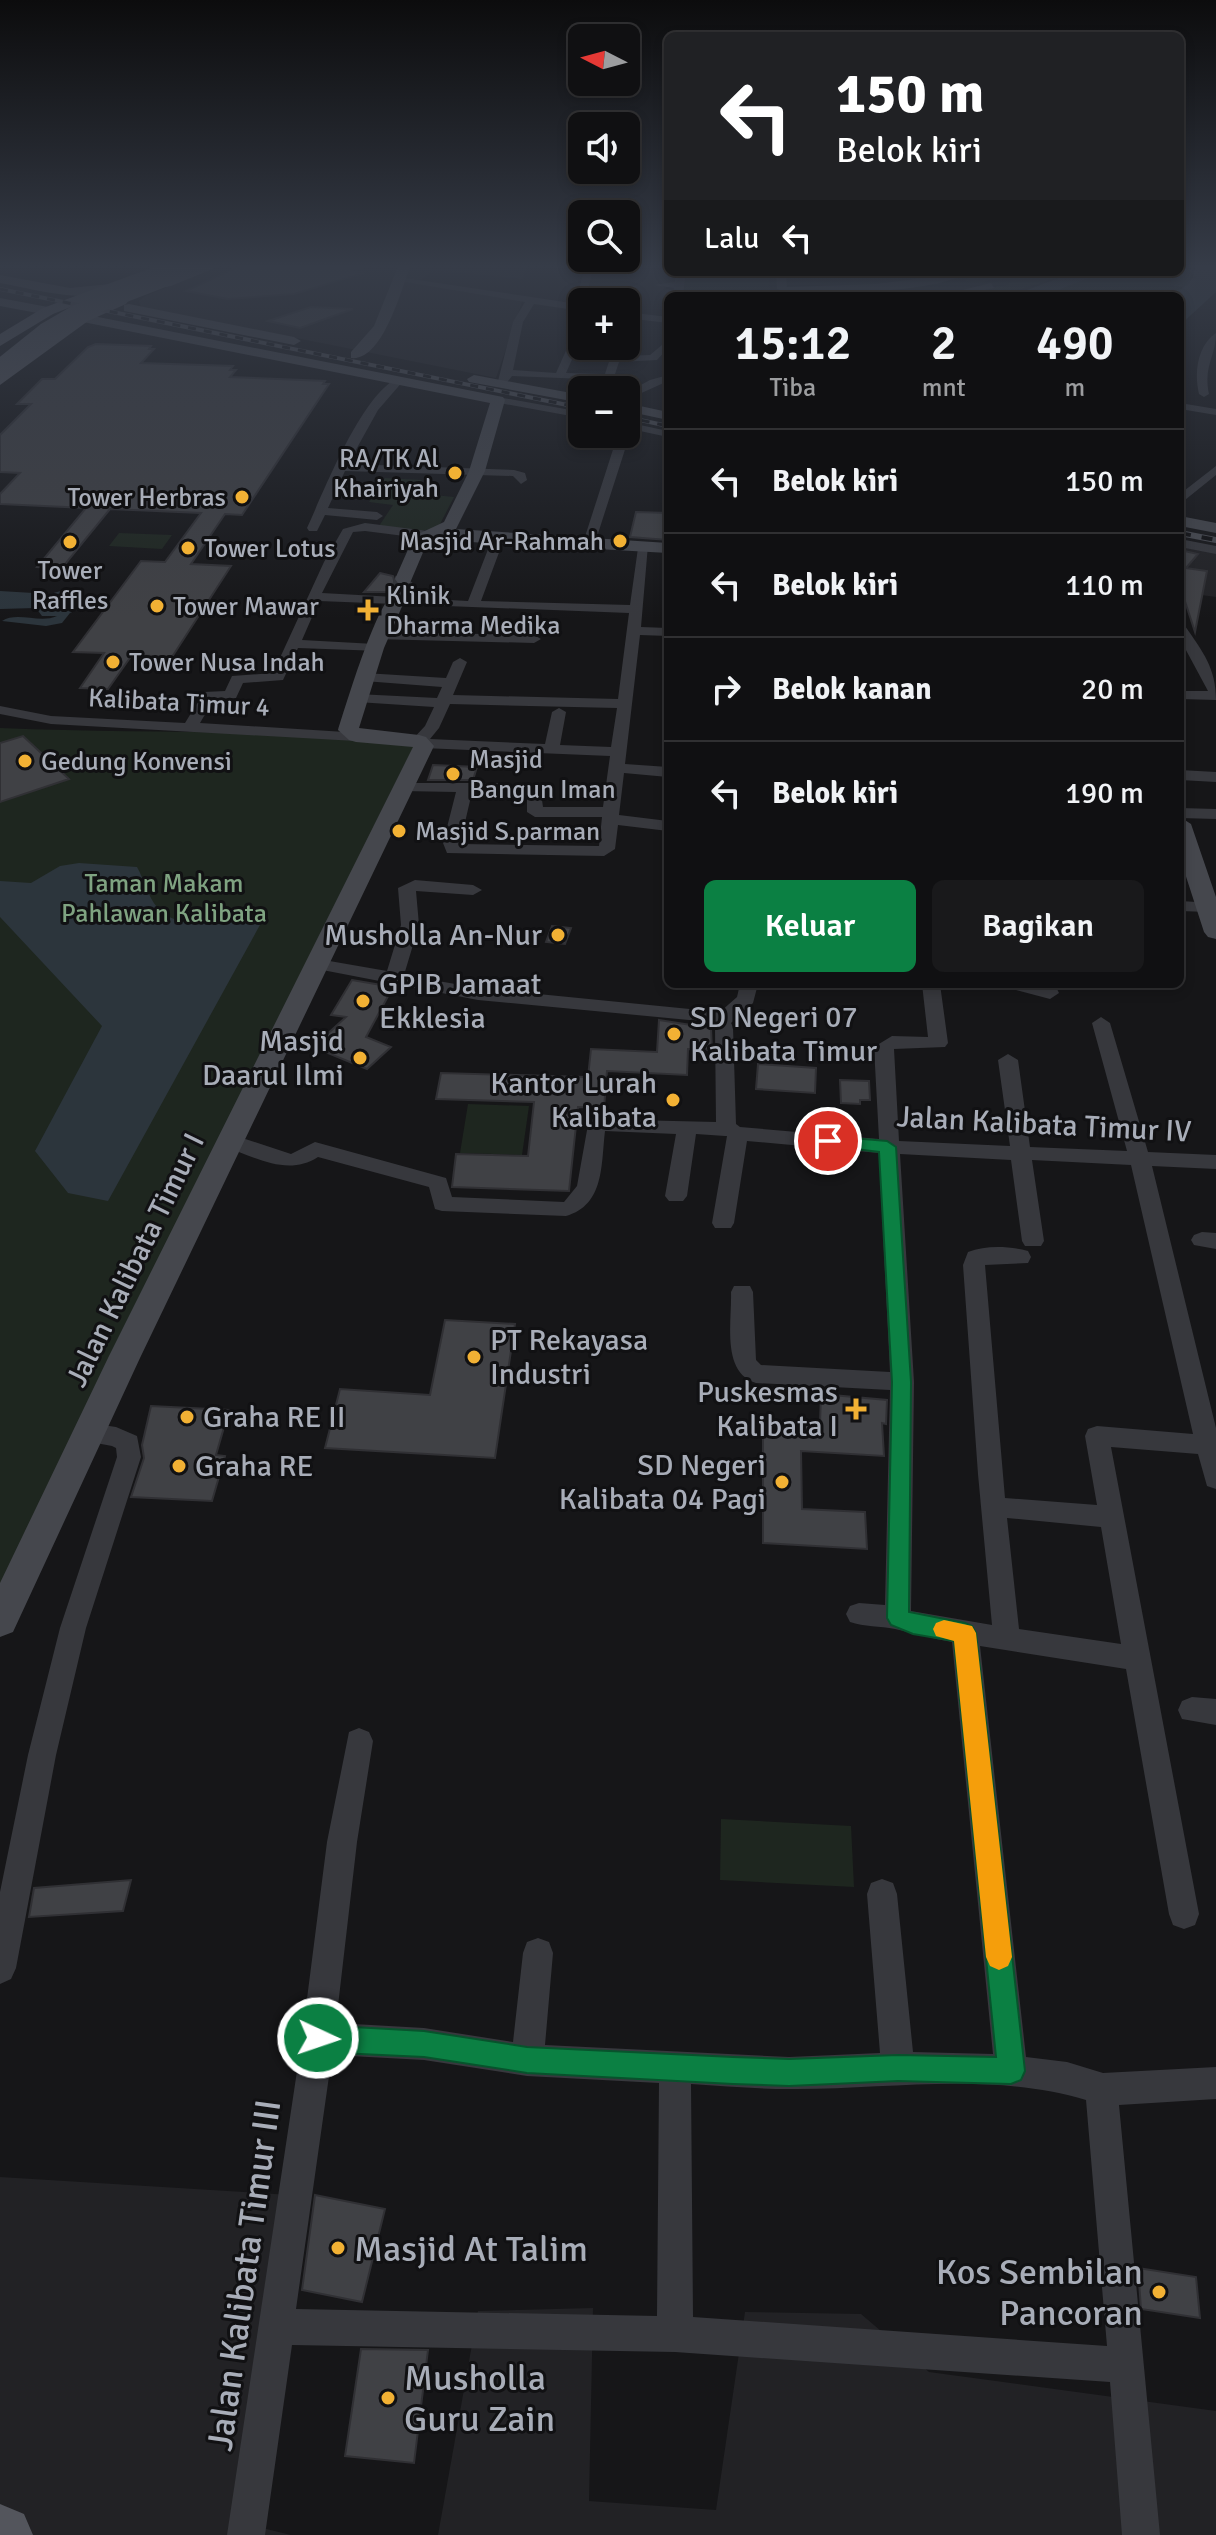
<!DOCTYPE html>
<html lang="id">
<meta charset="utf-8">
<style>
:root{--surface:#101012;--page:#19191b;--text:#f1f3f6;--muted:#9c9d9f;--line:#303032;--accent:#0b8043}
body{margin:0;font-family:Signika,sans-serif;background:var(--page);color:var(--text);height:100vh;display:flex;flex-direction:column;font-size:30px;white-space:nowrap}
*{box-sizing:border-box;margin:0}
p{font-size:26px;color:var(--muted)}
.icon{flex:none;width:44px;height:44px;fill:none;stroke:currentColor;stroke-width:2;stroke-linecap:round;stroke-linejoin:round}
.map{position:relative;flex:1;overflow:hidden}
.panel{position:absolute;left:664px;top:292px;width:520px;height:696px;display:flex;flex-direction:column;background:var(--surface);border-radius:12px;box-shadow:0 4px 12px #0003,0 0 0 2px var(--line)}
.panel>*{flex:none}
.hud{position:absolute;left:664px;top:32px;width:520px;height:244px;border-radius:12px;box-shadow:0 4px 12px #0003,0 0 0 2px var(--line);background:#202124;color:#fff;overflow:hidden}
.needle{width:52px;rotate:276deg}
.fabs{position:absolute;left:568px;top:24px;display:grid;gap:16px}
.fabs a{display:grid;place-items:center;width:72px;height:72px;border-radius:12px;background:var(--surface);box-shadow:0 4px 12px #0003,0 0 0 2px var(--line);font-size:40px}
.pin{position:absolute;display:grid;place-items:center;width:68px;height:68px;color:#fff;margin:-34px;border:4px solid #fff;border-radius:50%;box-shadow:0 2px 8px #0007}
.me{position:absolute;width:88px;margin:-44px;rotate:93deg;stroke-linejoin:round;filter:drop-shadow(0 0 6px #0008)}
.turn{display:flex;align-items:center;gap:28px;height:168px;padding:0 40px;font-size:36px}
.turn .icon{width:104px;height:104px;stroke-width:2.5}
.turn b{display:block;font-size:56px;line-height:68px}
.then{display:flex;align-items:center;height:76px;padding:0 40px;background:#0003;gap:16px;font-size:30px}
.eta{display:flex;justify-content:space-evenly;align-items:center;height:136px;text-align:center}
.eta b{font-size:48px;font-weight:600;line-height:56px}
.button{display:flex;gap:16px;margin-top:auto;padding:16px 40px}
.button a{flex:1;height:92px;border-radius:12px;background:var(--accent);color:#fff;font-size:32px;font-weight:600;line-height:92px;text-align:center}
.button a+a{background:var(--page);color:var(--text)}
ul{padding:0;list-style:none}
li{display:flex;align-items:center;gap:24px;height:104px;padding:0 40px;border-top:2px solid var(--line)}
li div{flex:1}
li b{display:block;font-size:30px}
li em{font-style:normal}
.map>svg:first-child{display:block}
.built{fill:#222225}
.green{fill:#1e261f}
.water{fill:#2c353c}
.building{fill:#404145;stroke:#303034;stroke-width:2}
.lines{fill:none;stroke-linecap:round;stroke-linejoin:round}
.secondary-tunnel{stroke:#333438;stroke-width:18;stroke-dasharray:18 9;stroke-linecap:butt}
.street{fill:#37383d;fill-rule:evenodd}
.secondary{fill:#45474d;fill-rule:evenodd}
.primary{fill:#53555c;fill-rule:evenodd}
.rail-far1-casing{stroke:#4a4c52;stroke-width:4}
.rail-casing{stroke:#4a4c52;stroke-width:6}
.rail-far1{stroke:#111113;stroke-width:3;stroke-dasharray:8;stroke-linecap:butt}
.rail{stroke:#111113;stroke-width:4;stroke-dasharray:11;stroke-linecap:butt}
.primary-bridge{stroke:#53555c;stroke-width:16}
.route{fill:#0b8043;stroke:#07532c;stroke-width:2}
.slow{fill:#f59e0b}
.poi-dot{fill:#f2b134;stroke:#111113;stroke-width:3}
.labels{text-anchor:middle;stroke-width:6;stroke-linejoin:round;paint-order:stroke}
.far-poi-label{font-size:26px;fill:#a8adb8;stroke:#111113;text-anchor:start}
.far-street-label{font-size:26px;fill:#a8adb8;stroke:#111113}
.far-park-label{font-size:26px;fill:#7fa381;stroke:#111113}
.poi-label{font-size:30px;fill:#a8adb8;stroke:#111113;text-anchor:end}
.street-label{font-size:30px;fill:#a8adb8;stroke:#111113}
.near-poi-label{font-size:36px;fill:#a8adb8;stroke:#111113;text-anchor:start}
.near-street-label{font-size:36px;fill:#a8adb8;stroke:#111113}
</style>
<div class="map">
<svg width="1216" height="2535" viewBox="0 0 1216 2535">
<rect width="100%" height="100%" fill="#161618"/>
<path class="built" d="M227,264H527L523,279L435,270L418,282L523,299L496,378L141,307L139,301L145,296Z
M1180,542L1216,549V597L1180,592Z
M0,2177L291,2195L242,2523L291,2535H0Z
M593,2308L589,2501L716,2510L745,2312L861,2314L929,2372L1216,2411V2535H438L478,2311Z"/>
<path class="green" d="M1180,264H1196L1197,268L1189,270L1198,276L1189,280L1177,296H1042L1104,272H1180Z
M686,272H769L770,296H684Z
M940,272H1076C1041,281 1012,296 975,296L980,293L973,290L1008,285L1011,281C995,276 981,286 964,280L972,276C961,272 950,277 940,272Z
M385,478L422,480L414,493L454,497L438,528L420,531L379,526L393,505L369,502Z
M119,533L172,535L162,549L109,546Z
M0,728C140,734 280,729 419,741L0,1622Z
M468,1104L529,1106L522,1155L460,1153Z
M721,1819L851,1826L854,1887L720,1880Z"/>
<path class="water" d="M1196,264H1216V292L1180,325V296L1177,295L1189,280L1197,277L1188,270L1196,268Z
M1076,272H1104L1043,296H997L1024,291Z
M71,588L79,595L81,608L70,613L62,623L46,626L2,621C17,611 40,624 57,616H42L36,608L0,609V591L50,594Z
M79,863L137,867C144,879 148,897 157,907C187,939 231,914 266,914L108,1201L68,1193L35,1151L102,1026L0,917V881L31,883L60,866Z"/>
<path class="building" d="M259,264H371L353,271L364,273L294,294L228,299L186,291L233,269Z
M311,307L353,309L300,328L268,321Z
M96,344L151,346L149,349H154L141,363L233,366L230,370H236L230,377L325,381L323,384H329L242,515L225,514L191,564L231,566L172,657L132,655L108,689L80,688L104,653L73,652L141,561L165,562L201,513L110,509L62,568L37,567L86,508L0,504V494L20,473L0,472V435L31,404H17L42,379H55L88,347Z
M636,512L668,513V540L630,537Z
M1180,550L1198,554L1186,568L1207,571L1195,632L1180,586Z
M380,573L393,576L395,584L391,592H364Z
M23,736L69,779L0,802V743Z
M433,765L477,767L473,780H428Z
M552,926L571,928L565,944L546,942Z
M352,980L393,987L366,1037L391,1047L367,1069L313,1047L346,1017L331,1015Z
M659,1020L711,1028L712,1050L688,1049L687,1075L607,1071L604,1108L578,1107L569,1191L452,1187L456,1154L528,1156L534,1102L436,1099L441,1073L588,1077L591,1049L657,1052Z
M758,1064L816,1068L815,1093L756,1089Z
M840,1080L869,1081L870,1100H860V1104L841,1103Z
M445,1320L515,1324L495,1458L325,1448L340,1389L430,1395Z
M821,1394L887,1400L886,1424L882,1423L884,1456L801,1451L802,1509L865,1512L867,1549L763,1543V1420L820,1424Z
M151,1406L229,1410L216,1455L225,1456L212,1501L131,1497L144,1458L142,1445Z
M131,1880L123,1911L29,1917L34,1888Z
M315,2195L385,2209L362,2302L302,2290Z
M1138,2268L1196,2277L1200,2318L1141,2309Z
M361,2349L428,2350L414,2463L345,2456Z"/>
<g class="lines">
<path class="secondary-tunnel" d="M398,595L404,579"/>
<path class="street" d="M586,264H594L589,286L614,290L609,293L587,292L579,305L582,311L534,304L523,322L513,370L556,373L577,326L582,323V337L566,373L605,374L614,346H624L621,356L650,355L668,340V348L657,360L619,362L614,377L609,380L512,376L505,385H497L513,322L525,302L393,280L398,277L571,303L579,289Z
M1180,264H1186L1180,272Z
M676,272H686L683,296H673L674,288L654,285L675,282Z
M776,272H786L787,287L877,284L969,272C928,295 835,292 787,293L777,289Z
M991,283L994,288L956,296H938Z
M626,312L668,317V323L626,318Z
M1216,333C1216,357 1203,365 1209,394L1204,397L1199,394C1194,373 1197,346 1216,333Z
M668,375V381L626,400V393L650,380Z
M399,377L404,380L378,410L348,464L514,470L525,473L527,480L521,484L513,476L345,471L328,508L377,512L383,516L377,520L325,515L317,531H309L307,528C325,489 361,395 399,377Z
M498,397L582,412V418L494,402L493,400Z
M1180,403L1216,409V415L1180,409Z
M626,422L668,431V437L626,428Z
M626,431L630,434L594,546L584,549L582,546L618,434H626Z
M1216,466V475L1180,504V494Z
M365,523L428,531L434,535L428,539L365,531L353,532L322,593L468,601L492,539L498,535L504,539L481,601L630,605L638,548L648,545L641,627L668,628V636L640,635L625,764L668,767V777L624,773L619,815L668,821V831L618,825L615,849L604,856L447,853L443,843L456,792L402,791L396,789V783H503L541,793L543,807H603L610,756L423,748L411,741L425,726L434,707L357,702L350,698L357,694L437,698L442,687L364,681L357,677L364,673L446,678L453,662L460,658L467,662L453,695L618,699L629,613L319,601L302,640L375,644L382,648L380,651L298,648L283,680L243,683L236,698L214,699L200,723L361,733V739L356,741L51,724L0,714V706L51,716L185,723L204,692L225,691L232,676L273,673L324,562L343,529ZM450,704L617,708L611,747L560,745L566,712L559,708L552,712L545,744L430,739L439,728ZM472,792L503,793L527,799V812L535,817H602L599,846L460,844Z
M1180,539L1216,546V554L1180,547Z
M1180,625L1185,626C1203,652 1216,668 1216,700L1180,699V691H1208L1180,639Z
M379,632L534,635L541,639L534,643L374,639L372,636Z
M1180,770L1216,772V782L1180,780Z
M1180,808L1216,809V819L1180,818Z
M415,880L473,885L482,890L473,895L416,891L419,925L404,975L478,988L720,1012L737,997L740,984H758L753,1003L731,1023L733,1027L736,1124L740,1127L879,1139L874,1047L892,1036L928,1037L922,984H940L948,1043L945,1047L894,1049L899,1141L1010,1146L998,1060L1008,1054L1018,1060L1030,1147L1127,1151L1092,1023L1101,1017L1110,1023L1148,1152L1216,1155V1169L1152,1166L1216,1428V1489L1207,1486L1198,1454L1111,1447L1199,1914L1195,1925L1184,1929L1173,1925L1169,1914L1126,1669L980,1646L1026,2057L1067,2062L1103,2073L1216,2067V2099L1119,2105L1160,2535H1122L1110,2382L675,2352L292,2345L265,2535H227L302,2038L327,1842L349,1732L359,1728L369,1732L373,1741L357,1842L336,2023L424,2028L513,2042L523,1953L527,1942L538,1938L549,1942L553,1953L545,2045L789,2057L880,2053L867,1894L871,1883L882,1879L893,1883L897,1894L913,2052L993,2054L952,1642C933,1639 914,1633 895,1629C880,1626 864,1627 850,1622L846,1614L850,1606L859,1603L885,1605L890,1390L756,1383C721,1372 732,1322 731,1292L734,1286H750L753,1292L756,1360L761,1365L890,1372L879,1153L747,1141L734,1223L731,1228H715L712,1223L727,1136H725L696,1134L687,1196L683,1201H669L665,1196L676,1134L605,1131C601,1164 605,1205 566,1216L442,1211L435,1209L429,1187L318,1157C287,1177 255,1157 223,1146L220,1141L230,1134L291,1154L315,1142L446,1178L452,1197L564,1202L577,1186L589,1119L716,1122L715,1028L710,1022L478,1000L312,968L309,964L318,959L387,971L401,925L398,888ZM900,1154L1011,1160L1022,1241L1025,1246H1041L1044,1241L1032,1160L1131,1165L1193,1434L1097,1426L1088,1429L1085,1436L1097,1505L1005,1498L985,1265L1028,1263L1031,1257L1028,1251C1009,1246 986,1245 968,1252L963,1265L978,1474L992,1625L911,1611L914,1382ZM1007,1518L1101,1527L1121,1644L1019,1629ZM332,2055L424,2060L527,2076L659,2083L657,2316L296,2309ZM691,2084C724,2086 756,2089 789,2089C886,2090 991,2071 1086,2100L1107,2346L693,2317Z
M1180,901L1214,903L1216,908L1208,912L1180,911Z
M1005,984H1036L1057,989L1059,993L1050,999L1008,988Z
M1202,1232L1216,1233V1249L1194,1245L1191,1240L1194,1235Z
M89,1423L116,1427L137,1436L141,1457L86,1628L56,1755L16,1968L11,1979L0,1984V1892L28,1755L60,1628L117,1457L116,1448L112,1446L80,1440L77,1433L80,1426Z
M1192,1697L1216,1699V1725L1182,1719L1178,1710L1182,1701Z"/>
<path class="secondary" d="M399,264H411C402,287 383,362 351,358V352L374,326Z
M0,275L70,288L110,284L116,288C90,306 30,288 0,283Z
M0,298L48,307L54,311L48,315L0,306Z
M129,304L294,337L301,341L294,345L124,311V305Z
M83,314L503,397L505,400L485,471L456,529L668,543V553L470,542L441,536L427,543L410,583H398L395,579L414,536L444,522L469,471L490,403L78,321L76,318Z
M474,375L582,395V403L469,382L467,379Z
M626,403L668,412V420L626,411Z
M1180,516L1216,523V533L1180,526Z
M398,590L407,595L384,648L359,728L419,735L426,737L434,746L140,1358L13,1632L0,1637V1583L108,1358L413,747L356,742L349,740L338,730C346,706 378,595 398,590Z
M1180,817L1191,824L1216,897V939L1208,937L1204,932L1180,858Z"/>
<path class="primary" d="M162,264H181L53,314L0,346V334L43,308Z
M206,264H225L171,286L166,287L159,283Z
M121,297L128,301L126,304L88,321L0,385V372L78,315Z
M0,2504L24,2514L33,2535H0Z"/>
<defs>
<path id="rail-far1" d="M0,289L582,408
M626,417L668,426"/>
<path id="rail" d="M1180,533L1216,540"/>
</defs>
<use href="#rail-far1" class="rail-far1-casing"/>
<use href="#rail" class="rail-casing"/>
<use href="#rail-far1" class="rail-far1"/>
<use href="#rail" class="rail"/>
<path class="primary-bridge" d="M0,367L45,331L76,313L203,264"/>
</g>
<linearGradient id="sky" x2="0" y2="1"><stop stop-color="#0c0c0d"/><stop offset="0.43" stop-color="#363c48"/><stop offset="1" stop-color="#363c48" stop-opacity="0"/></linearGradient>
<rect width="1216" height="619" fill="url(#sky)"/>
<path class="route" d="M828,1136L887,1141L896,1147L911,1382L909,1612L965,1623L972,1626L976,1633L1025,2071L1021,2080L1011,2084L898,2081L789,2086L733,2084L527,2073L424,2057L318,2052L309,2048L305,2038L309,2029L318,2025L424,2031L527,2047L733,2057L789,2059L898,2055L996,2057L954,1641L913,1634L891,1625L887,1618L892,1382L879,1152L822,1145L819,1141Z"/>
<path class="slow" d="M944,1620L972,1626L976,1633L1012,1957L1008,1966L999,1970L990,1966L986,1957L954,1641L936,1636L933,1629L936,1623Z"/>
<g class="poi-dot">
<circle cx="455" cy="473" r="8"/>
<circle cx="242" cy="497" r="8"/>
<circle cx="620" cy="541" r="8"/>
<circle cx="70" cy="542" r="8"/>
<circle cx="188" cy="548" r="8"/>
<circle cx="157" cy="606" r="8"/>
<path d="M364 598h8v8h8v8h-8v8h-8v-8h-8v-8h8z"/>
<circle cx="113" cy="662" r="8"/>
<circle cx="25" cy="761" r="8"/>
<circle cx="453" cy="774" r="8"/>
<circle cx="399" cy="831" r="8"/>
<circle cx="558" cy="935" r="8"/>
<circle cx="363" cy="1001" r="8"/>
<circle cx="674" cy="1034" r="8"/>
<circle cx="360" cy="1058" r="8"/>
<circle cx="673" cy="1100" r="8"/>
<circle cx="474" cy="1357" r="8"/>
<path d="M852 1397h8v8h8v8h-8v8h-8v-8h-8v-8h8z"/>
<circle cx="187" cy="1417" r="8"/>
<circle cx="179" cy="1466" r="8"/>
<circle cx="782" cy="1482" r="8"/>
<circle cx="338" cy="2248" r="8"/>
<circle cx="1159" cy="2292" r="8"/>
<circle cx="388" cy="2398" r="8"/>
</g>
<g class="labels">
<g class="far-poi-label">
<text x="439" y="467" text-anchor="end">RA/TK Al<tspan x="439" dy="30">Khairiyah</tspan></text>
<text x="226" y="506" text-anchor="end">Tower Herbras</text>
<text x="604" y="550" text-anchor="end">Masjid Ar-Rahmah</text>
<text x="204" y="557">Tower Lotus</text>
<text x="70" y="579" text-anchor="middle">Tower<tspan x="70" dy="30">Raffles</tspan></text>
<text x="386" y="604">Klinik<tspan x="386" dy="30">Dharma Medika</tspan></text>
<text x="173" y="615">Tower Mawar</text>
<text x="129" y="671">Tower Nusa Indah</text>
<text x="469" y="768">Masjid<tspan x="469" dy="30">Bangun Iman</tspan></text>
<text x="41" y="770">Gedung Konvensi</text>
<text x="415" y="840">Masjid S.parman</text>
</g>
<g class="far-street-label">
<text transform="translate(179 702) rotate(3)" y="9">Kalibata Timur 4</text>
</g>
<g class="far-park-label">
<text x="164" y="892">Taman Makam<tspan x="164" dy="30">Pahlawan Kalibata</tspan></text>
</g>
<g class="poi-label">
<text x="542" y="945">Musholla An-Nur</text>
<text x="379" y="994" text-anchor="start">GPIB Jamaat<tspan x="379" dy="34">Ekklesia</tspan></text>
<text x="690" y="1027" text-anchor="start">SD Negeri 07<tspan x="690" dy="34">Kalibata Timur</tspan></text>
<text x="344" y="1051">Masjid<tspan x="344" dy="34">Daarul Ilmi</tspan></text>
<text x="657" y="1093">Kantor Lurah<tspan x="657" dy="34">Kalibata</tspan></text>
<text x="490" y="1350" text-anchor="start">PT Rekayasa<tspan x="490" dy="34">Industri</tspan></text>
<text x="838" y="1402">Puskesmas<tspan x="838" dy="34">Kalibata I</tspan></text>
<text x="203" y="1427" text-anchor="start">Graha RE II</text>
<text x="766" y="1475">SD Negeri<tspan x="766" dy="34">Kalibata 04 Pagi</tspan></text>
<text x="195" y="1476" text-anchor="start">Graha RE</text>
</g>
<g class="street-label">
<text transform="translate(1044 1124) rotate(3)" y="10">Jalan Kalibata Timur IV</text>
<text transform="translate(135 1260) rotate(-64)" y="10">Jalan Kalibata Timur I</text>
</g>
<g class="near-poi-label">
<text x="354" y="2261">Masjid At Talim</text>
<text x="1143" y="2284" text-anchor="end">Kos Sembilan<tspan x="1143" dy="41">Pancoran</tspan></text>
<text x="404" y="2390">Musholla<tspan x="404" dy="41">Guru Zain</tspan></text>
</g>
<g class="near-street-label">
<text transform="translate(243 2275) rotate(-82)" y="13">Jalan Kalibata Timur III</text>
</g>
</g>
</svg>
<div class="fabs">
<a><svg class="needle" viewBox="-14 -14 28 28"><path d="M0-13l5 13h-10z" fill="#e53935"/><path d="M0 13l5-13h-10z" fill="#9c9d9f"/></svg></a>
<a><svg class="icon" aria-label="sound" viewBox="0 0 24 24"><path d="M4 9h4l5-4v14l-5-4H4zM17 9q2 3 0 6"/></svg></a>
<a><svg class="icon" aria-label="search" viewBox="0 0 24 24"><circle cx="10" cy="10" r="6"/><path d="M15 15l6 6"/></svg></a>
<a>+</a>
<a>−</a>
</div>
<div class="pin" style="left:828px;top:1141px;background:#d93025"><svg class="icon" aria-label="arrive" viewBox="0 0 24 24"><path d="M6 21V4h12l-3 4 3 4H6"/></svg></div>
<svg class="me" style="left:318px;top:2038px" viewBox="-20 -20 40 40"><circle r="17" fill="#0b8043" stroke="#fff" stroke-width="3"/><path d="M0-11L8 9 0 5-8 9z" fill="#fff"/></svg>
<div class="hud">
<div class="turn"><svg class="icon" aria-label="left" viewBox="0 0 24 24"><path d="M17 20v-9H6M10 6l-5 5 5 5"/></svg><div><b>150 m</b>Belok kiri</div></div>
<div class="then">Lalu<svg class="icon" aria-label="left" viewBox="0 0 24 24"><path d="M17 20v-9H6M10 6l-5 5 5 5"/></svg></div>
</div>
<section class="panel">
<div class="eta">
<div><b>15:12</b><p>Tiba</p></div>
<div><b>2</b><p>mnt</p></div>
<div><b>490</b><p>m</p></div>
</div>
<ul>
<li><svg class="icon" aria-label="left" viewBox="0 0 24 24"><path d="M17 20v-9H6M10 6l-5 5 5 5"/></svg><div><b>Belok kiri</b></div><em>150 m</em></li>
<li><svg class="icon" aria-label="left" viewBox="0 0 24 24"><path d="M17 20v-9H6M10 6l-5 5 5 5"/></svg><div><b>Belok kiri</b></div><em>110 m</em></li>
<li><svg class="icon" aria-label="right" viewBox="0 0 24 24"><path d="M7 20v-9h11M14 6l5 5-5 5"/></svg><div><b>Belok kanan</b></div><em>20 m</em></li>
<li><svg class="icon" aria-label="left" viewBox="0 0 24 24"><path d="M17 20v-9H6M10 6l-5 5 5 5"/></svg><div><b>Belok kiri</b></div><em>190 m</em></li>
</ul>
<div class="button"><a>Keluar</a><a>Bagikan</a></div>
</section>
</div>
